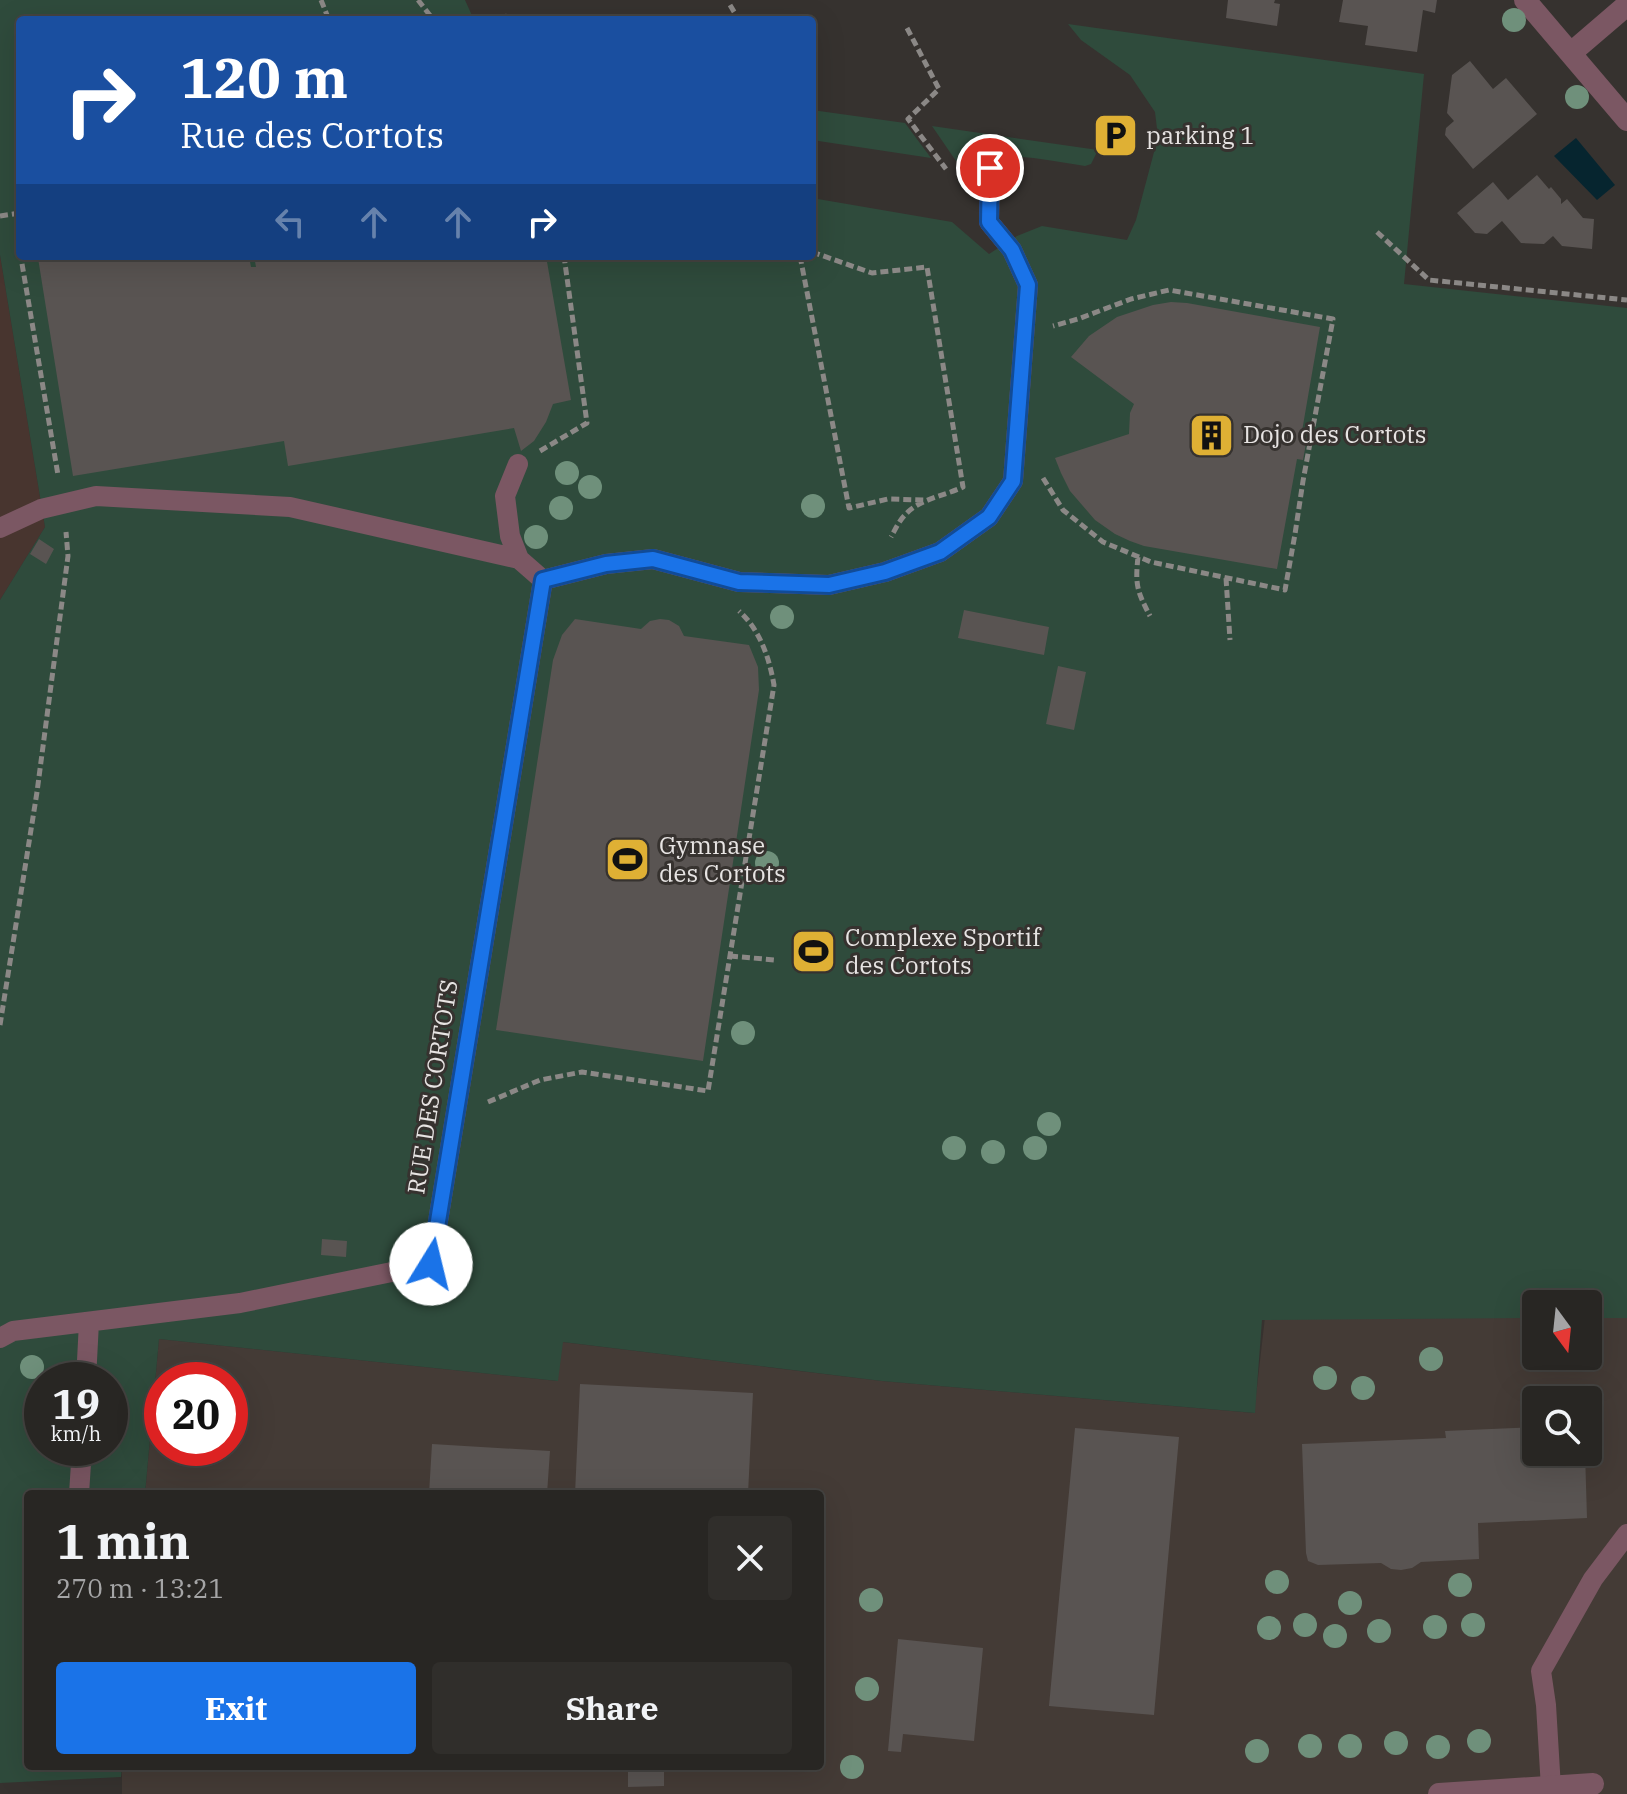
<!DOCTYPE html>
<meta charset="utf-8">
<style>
:root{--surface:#282623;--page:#302e2b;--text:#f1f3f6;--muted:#a5a5a6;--line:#444341;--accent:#1a73e8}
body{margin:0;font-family:"IBM Plex Serif",serif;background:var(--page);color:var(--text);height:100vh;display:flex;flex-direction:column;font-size:30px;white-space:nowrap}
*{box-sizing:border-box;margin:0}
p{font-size:26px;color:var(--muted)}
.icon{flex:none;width:44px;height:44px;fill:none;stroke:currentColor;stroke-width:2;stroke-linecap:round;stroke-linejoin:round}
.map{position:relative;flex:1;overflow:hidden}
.drawer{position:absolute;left:24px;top:1490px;width:800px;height:280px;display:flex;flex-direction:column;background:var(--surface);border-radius:8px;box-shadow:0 8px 32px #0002,0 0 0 2px var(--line)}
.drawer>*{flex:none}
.guide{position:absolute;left:16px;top:16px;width:800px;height:244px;border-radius:8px;box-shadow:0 8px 32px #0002,0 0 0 2px var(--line);background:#1a4fa0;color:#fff;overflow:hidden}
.needle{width:52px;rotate:165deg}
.buttons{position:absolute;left:1522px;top:1290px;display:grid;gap:16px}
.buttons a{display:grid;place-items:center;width:80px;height:80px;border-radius:8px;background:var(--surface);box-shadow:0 8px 32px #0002,0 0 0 2px var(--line);font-size:40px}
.speed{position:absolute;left:24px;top:1362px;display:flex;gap:16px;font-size:40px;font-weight:700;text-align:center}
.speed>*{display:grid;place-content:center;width:104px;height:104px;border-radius:50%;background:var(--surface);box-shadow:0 8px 32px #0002,0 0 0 2px var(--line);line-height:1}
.speed small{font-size:20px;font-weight:400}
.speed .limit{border:12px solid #d22;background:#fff;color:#111}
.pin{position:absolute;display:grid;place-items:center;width:68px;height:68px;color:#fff;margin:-34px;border:4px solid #fff;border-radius:50%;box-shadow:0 2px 8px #0007}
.me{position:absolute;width:88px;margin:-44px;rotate:9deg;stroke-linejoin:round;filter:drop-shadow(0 0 6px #0008)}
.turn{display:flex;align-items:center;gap:28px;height:168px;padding:0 32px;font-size:36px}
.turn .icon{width:104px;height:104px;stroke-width:2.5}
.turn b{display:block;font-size:56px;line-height:68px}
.lanes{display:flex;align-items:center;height:76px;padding:0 32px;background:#0003;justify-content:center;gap:40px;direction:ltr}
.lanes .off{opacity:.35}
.round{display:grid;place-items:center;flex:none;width:84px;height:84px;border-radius:8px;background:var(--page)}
.summary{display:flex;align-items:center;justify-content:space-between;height:136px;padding:0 32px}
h1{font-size:48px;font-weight:700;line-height:60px}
.cta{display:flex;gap:16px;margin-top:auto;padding:16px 32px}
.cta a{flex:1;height:92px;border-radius:8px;background:var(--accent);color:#fff;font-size:32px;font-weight:700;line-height:92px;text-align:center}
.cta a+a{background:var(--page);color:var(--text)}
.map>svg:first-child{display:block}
.built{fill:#443b36;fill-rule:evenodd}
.industrial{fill:#48352f}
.green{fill:#2f4b3c;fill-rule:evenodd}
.water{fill:#06252f}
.building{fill:#595452}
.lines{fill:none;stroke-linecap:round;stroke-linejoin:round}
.path{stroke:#8b8886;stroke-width:5;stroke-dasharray:8 4;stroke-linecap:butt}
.service{stroke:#7b5763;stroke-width:20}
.minor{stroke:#7b5763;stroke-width:22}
.tree{fill:#6f907b}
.route-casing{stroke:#114b97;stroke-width:20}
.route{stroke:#1a73e8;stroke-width:14}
.labels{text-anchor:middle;stroke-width:6;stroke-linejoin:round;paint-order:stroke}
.poi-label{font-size:24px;fill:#e7e4e3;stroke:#36322f;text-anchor:start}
.street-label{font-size:24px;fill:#e7e4e3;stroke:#36322f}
</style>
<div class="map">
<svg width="1627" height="1794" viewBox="0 0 1627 1794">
<rect width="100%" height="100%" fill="#36322f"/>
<path class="built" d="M1265,1317H1536V1356H1588V1317H1627V1794H122V1766H820V1494H145L159,1339L557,1381L562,1342L882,1381L1254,1413ZM162,1380H230V1448H162ZM1536,1400H1588V1452H1536Z"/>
<path class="industrial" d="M0,255L45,527L0,600Z"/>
<path class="green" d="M0,0H465L474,20H20V256H812V198L952,222L989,254L1017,236L1042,226L1127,240L1136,220L1158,137L1155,112L1130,75L1081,40L1068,24L1424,74L1404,284L1627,308V1318H1588V1304H1536V1318L1262,1320L1255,1413L882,1381L563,1342L558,1381L159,1339L145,1494H28V1766H122L121,1777L0,1783V600L45,527L0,255ZM42,1380H110V1448H42Z
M812,110L905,123L931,158L812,140Z
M932,126L1098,150L1091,164L1085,166C1043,159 998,150 956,161Z"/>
<path class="water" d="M1576,138L1615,185L1597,200L1554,156Z"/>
<path class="building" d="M1228,0H1275L1274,3L1280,4L1277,26L1226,18Z
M1343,0H1437L1435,13L1423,10L1417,52L1365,45L1368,26L1339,22Z
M1470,61L1493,89L1506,78L1537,114L1473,169L1445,135L1446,128L1454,121L1447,113L1452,75Z
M1537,175L1549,189L1551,187L1561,199V204L1567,199L1583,218L1594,219L1592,249L1562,246L1553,236L1544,244L1521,243L1502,221L1487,234L1475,233L1457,213L1493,182L1508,200Z
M52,256H249L251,267H256L254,256H546L571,400L553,404L546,422L534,441L521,451L514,428L288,466L284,441L73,476L38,258Z
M1171,302L1187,303L1320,327L1301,437L1307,438L1303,460L1297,459L1277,569L1144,546L1130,541L1115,534L1095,520L1070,491L1061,473L1055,458L1129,434L1130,413L1134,404L1071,357L1089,336L1117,317L1153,305Z
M39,539L54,549L46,564L30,554Z
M964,610L1049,627L1044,655L958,638Z
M575,619L641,629L650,621L660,619L669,620L679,626L684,636L749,645L758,667L759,690L703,1061L496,1030L553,660L562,635Z
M1058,666L1086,672L1074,730L1046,724Z
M322,1239L347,1241L346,1257L321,1255Z
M580,1384L753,1393L748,1494H575Z
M1536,1427V1452H1585L1587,1518L1478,1523L1479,1559L1421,1562L1412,1568L1401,1570L1391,1569L1381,1563L1318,1565L1308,1561L1306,1553L1302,1444L1446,1438L1445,1431Z
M1075,1428L1179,1437L1154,1715L1049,1706Z
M432,1444L550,1451L547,1494H429Z
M898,1639L983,1648L974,1741L903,1734L901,1752L888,1751Z
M664,1770V1786L628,1787V1771Z"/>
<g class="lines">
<path class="path" d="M321,0L329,20
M418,0L432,18L437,20
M730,5L739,20
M495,20L507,16
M907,28L939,89L908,119L946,169
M0,216L20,213
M1377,232L1429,280L1627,300
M20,252L58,475
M812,252L872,273L927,267L963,487C944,496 919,499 905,515C899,521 895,530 891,537
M800,256L849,508L888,499L924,500
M540,451L587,423L564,256
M1043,478L1063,510L1103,542L1151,562L1285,590L1295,534L1303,481L1333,319L1169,290L1131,299L1078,319L1053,326
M1138,557C1135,585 1137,591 1150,616
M1226,578L1230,640
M730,956L775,960
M0,1025L37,792L68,556L66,532
M488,1102L540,1080L582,1072L708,1091L774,685C769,657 760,630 739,611"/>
<path class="service" d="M0,528L41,509L96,496L290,507L519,559
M543,580L606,564L653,559L739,582L829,585L885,572L940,552L989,517L1013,481L1028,285L1012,250L989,222L990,168
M0,1338L13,1331L240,1303L431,1264L543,580L519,559L510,536L505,496L518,464
M86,1380L89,1322
M79,1494L82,1448
M1551,1788L1546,1705L1541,1671L1593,1579L1627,1534"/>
<path class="minor" d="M1525,0L1627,120
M1571,53L1627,5
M1439,1794L1593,1784"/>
</g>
<g class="tree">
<circle cx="1514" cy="20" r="12"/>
<circle cx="1577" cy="97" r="12"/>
<circle cx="567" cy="473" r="12"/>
<circle cx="590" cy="487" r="12"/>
<circle cx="813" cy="506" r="12"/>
<circle cx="561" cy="508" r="12"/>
<circle cx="536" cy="537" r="12"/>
<circle cx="782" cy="617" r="12"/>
<circle cx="767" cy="863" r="12"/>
<circle cx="743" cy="1033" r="12"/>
<circle cx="1049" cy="1124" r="12"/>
<circle cx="954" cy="1148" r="12"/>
<circle cx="1035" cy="1148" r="12"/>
<circle cx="993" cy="1152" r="12"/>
<circle cx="1431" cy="1359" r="12"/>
<circle cx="32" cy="1367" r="12"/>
<circle cx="1325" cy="1378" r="12"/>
<circle cx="1363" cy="1388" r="12"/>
<circle cx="1277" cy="1582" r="12"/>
<circle cx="1460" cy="1585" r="12"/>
<circle cx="871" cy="1600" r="12"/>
<circle cx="1350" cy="1603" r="12"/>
<circle cx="1305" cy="1625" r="12"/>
<circle cx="1473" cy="1625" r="12"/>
<circle cx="1435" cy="1627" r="12"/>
<circle cx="1269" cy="1628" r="12"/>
<circle cx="1379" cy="1631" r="12"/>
<circle cx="1335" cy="1636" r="12"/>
<circle cx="867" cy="1689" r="12"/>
<circle cx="1479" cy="1741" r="12"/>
<circle cx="1396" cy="1743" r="12"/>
<circle cx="1310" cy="1746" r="12"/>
<circle cx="1350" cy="1746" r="12"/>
<circle cx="1438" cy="1747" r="12"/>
<circle cx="1257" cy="1751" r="12"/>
<circle cx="852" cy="1767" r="12"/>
</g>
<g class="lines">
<defs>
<path id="route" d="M431,1264L543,580L606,564L653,559L739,582L829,585L885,572L940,552L989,517L1013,481L1028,285L1012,250L989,222L990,168"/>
</defs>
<use href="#route" class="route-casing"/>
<use href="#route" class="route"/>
</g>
<defs>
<symbol id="parking-square" viewBox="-11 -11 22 22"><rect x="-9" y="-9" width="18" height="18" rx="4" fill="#dfb034" stroke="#36322f"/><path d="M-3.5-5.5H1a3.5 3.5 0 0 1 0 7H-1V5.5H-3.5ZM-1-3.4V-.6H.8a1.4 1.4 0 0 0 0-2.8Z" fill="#111"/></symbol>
<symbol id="building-square" viewBox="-11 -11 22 22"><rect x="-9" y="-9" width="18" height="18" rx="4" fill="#dfb034" stroke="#36322f"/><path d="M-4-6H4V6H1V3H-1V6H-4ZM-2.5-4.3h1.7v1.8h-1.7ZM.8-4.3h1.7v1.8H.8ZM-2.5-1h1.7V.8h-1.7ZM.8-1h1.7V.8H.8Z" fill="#111"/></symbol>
<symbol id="stadium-square" viewBox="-11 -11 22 22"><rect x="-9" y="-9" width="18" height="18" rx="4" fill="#dfb034" stroke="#36322f"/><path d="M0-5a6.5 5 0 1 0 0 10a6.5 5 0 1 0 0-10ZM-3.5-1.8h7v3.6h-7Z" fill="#111"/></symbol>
</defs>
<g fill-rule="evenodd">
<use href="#parking-square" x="1090" y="110" width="51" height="51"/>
<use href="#building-square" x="1186" y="410" width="51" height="51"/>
<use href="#stadium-square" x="602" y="834" width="51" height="51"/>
<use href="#stadium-square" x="788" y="926" width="51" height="51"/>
</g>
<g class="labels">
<g class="poi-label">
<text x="1146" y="144">parking 1</text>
<text x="1243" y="443">Dojo des Cortots</text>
<text x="659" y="854">Gymnase<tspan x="659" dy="28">des Cortots</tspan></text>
<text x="845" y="946">Complexe Sportif<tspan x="845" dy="28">des Cortots</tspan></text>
</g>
<g class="street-label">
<text transform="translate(433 1087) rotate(-81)" y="8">RUE DES CORTOTS</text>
</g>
</g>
</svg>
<div class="buttons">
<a><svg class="needle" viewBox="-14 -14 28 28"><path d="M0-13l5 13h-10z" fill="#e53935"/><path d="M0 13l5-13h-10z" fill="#a5a5a6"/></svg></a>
<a><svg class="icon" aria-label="search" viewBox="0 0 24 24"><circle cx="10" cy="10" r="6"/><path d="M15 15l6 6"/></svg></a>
</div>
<div class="speed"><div>19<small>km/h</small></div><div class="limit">20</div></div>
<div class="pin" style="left:990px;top:168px;background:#d93025"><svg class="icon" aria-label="arrive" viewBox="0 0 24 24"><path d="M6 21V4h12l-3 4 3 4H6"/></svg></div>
<svg class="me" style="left:431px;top:1264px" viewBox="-20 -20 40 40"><circle r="19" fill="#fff"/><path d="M0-13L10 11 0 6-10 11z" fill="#1a73e8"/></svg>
<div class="guide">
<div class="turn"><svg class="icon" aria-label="right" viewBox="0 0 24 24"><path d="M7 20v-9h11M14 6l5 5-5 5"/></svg><div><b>120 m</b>Rue des Cortots</div></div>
<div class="lanes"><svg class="icon off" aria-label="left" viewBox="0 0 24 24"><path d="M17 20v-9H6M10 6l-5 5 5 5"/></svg><svg class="icon off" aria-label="ahead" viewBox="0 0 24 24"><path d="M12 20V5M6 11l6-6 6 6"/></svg><svg class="icon off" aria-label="ahead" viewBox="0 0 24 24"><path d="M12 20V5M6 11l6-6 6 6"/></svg><svg class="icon" aria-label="right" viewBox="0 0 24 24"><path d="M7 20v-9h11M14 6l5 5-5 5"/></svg></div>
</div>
<section class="drawer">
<div class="summary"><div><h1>1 min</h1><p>270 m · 13:21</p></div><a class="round"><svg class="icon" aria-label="close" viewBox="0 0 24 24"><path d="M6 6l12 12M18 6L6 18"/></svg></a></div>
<div class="cta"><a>Exit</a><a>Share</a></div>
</section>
</div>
